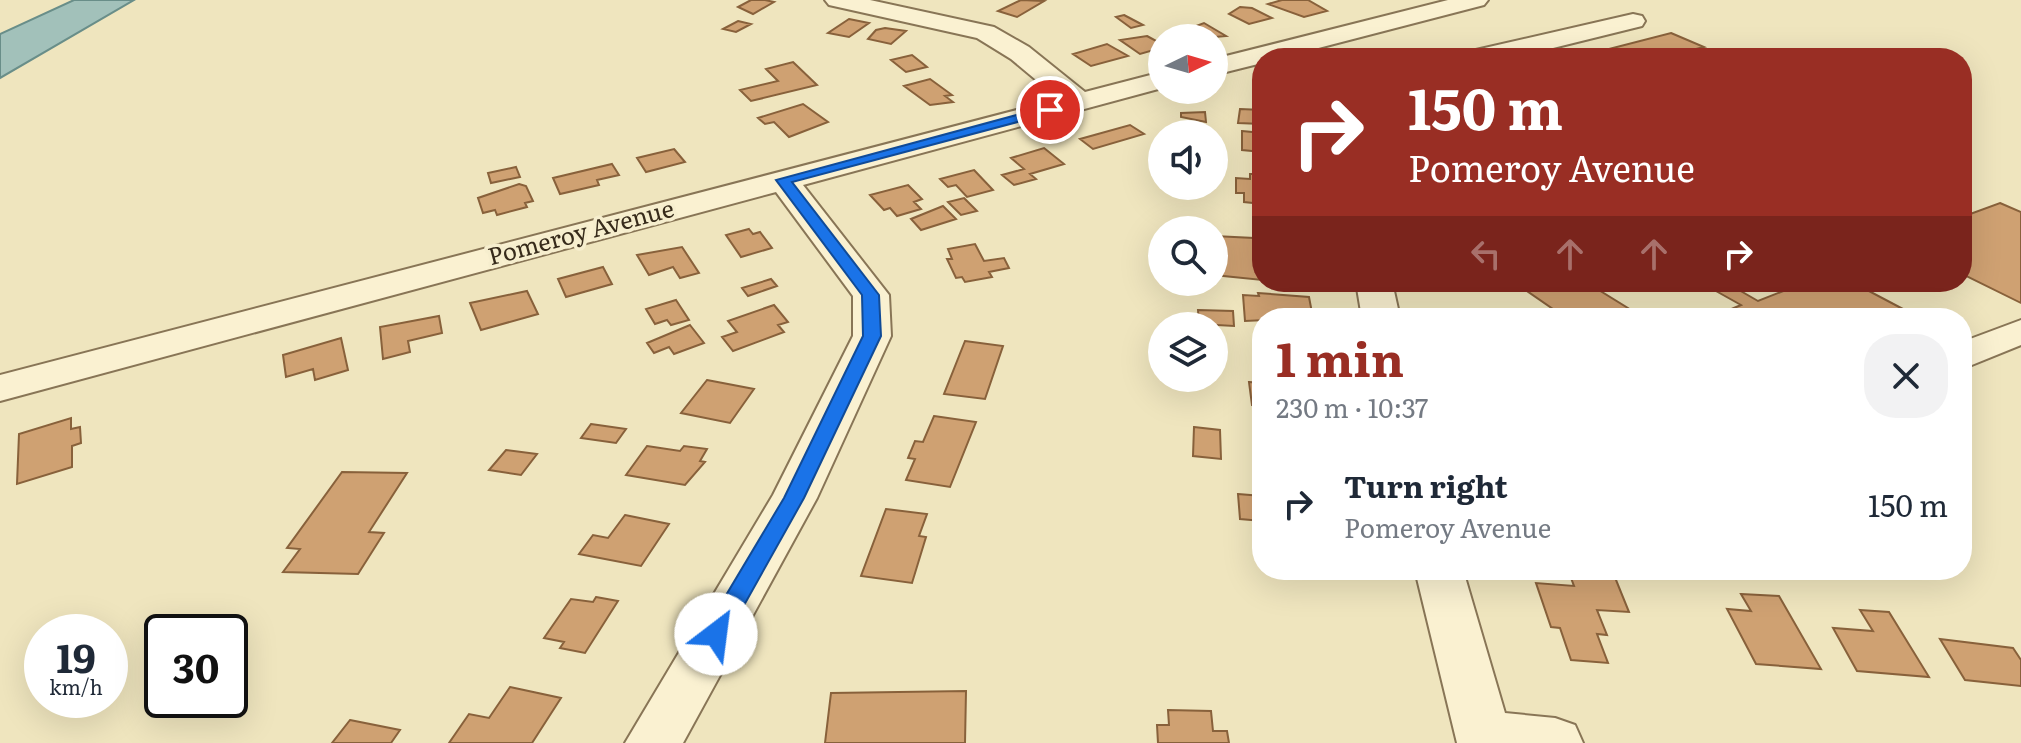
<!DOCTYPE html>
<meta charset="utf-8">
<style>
:root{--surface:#fff;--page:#f2f2f3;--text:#1f2937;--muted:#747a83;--accent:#992e24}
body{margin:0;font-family:Literata,serif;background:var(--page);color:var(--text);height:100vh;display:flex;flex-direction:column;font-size:30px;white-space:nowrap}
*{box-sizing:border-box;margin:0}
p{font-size:26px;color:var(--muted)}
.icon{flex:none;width:44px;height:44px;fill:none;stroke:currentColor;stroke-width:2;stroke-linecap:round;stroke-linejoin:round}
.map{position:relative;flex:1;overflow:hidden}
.sheet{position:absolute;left:1252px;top:308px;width:720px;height:272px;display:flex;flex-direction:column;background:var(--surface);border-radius:32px;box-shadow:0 8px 32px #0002}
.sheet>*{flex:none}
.hud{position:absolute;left:1252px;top:48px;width:720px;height:244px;border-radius:32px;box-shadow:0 8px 32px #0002;background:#992e24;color:#fff;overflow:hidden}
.needle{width:52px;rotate:85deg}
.tools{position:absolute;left:1148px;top:24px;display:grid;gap:16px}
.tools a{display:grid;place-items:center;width:80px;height:80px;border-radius:50%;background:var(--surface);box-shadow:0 8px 32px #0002;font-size:40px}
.speed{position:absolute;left:24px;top:614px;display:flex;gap:16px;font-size:40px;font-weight:700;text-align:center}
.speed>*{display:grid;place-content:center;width:104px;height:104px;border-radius:50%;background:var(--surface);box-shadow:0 8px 32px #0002;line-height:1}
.speed small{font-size:20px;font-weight:400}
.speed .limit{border:4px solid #111;border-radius:12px;background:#fff;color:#111}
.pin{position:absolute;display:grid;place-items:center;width:68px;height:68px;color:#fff;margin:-34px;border:4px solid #fff;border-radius:50%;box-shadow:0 2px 8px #0007}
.me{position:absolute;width:88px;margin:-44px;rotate:30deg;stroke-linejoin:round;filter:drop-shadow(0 0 6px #0008)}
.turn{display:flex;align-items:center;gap:28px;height:168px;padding:0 24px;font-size:36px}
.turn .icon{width:104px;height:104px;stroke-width:2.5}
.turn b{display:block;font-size:56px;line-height:68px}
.lanes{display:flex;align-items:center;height:76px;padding:0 24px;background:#0003;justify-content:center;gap:40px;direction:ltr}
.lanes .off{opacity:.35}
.round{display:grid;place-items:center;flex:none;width:84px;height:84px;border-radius:32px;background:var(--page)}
.summary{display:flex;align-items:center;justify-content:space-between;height:136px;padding:0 24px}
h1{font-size:48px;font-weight:700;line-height:60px;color:var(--accent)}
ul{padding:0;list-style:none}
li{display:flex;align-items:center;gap:24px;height:120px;padding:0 24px}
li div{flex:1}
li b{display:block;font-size:30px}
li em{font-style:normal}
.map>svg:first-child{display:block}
.water{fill:#a2c1ba;stroke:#698e89;stroke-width:2}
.building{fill:#cfa172;stroke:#88613b;stroke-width:2}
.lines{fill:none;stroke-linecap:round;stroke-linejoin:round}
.minor-casing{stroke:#887556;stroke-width:4}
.minor{fill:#faf1d1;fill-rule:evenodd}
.route{fill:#1a73e8;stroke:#114b97;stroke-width:2}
.labels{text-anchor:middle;stroke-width:7;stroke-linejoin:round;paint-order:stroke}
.street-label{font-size:24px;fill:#372b1b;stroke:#f6eece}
</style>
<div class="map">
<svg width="2021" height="743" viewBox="0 0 2021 743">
<rect width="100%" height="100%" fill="#efe5be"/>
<path class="water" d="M74,0H134L0,78V34Z"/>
<path class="building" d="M751,0H765L774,2L753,14L738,7Z
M1021,0L1044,1L1017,17L998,11Z
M1282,0H1308L1327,11L1304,17L1268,4Z
M1240,7L1252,8L1272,18L1249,24L1229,14Z
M1124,15L1143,25L1131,28L1116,17Z
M849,19L869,23L849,37L828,33Z
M738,21L751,24L736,32L723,29Z
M1204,23L1226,36L1203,38L1188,29Z
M885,28L906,31L891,44L868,39L876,30Z
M1671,33L1704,47L1696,49L1718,58H1574Z
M1147,36L1162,44V52L1157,49L1140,54L1120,40Z
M1107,44L1128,56L1091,66L1073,54Z
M912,55L927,67L906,72L891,60Z
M793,62L817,85L751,101L740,90L778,81L766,69Z
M930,79L952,95L945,96L953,102L930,105L904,86Z
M803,104L828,122L789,137L774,122L765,124L758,118Z
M1240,109L1262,110V124L1238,123Z
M1205,112L1206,122L1181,117V113Z
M1130,125L1144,134L1093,149L1080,139Z
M1242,131L1262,133V152L1242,150Z
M1044,148L1064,164L1030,174L1036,179L1014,185L1002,175L1024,169L1011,158Z
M674,149L685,162L646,172L637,158Z
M612,164L619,175L597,180L599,185L560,194L553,178Z
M516,167L520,177L491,183L488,173Z
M974,170L993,190L967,197L956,185L948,187L940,179Z
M1250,174H1262V204L1244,202V193H1236V178L1250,179Z
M519,184L526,186L533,201L525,203L527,207L497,215L495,210L483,213L478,198Z
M908,185L922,199L914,202L921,209L897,216L890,208L884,210L870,195Z
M964,198L977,211L961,215L948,202Z
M2000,203L2021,212V303L1962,274V217Z
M943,206L956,219L921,230L911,219Z
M749,229L753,234L760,232L772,248L741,257L726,235Z
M1214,236L1254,238L1258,258H1262V280L1214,275Z
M975,244L984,261L1004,258L1009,268L989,272L992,277L965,282L962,277L956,278L947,259H952L948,249Z
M682,247L699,273L680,278L673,267L649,275L637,255Z
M603,267L612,284L566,297L558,279Z
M771,279L777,286L748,296L742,288Z
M1530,282H1608L1594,287L1644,318H1566L1521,287Z
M1700,282H1725L1758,301L1806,282H1852L1920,318H1710L1741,305Z
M527,291L538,314L481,330L470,303Z
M1258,293L1309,297L1313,318L1245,321L1243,295L1259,296Z
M676,300L689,320L671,325L667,320L655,324L646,309Z
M774,305L788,322L778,325L784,332L733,351L722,337L737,332L728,321Z
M1198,310L1233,311L1234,326L1199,324Z
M439,316L442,333L408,341L410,352L383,359L380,327Z
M690,325L704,343L674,354L669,347L654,353L647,343Z
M341,338L348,370L315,380L313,369L286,377L283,355Z
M965,341L1003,346L985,399L944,394Z
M707,380L754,389L730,423L681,413Z
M1249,382L1262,383V406L1252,405Z
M934,416L976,422L950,487L906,480L915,459L908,458L915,441L923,442Z
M71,418V429L80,427L81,443L72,446V467L17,484L19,434Z
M591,424L626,429L616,443L581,438Z
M1194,427L1220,430L1221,459L1193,456Z
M647,446L680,451L684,446L707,449L700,461L705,462L685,485L626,475Z
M506,450L537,454L521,475L489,470Z
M342,472L407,473L369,532L384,533L358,574L283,572L300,549L287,548Z
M1238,494L1262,496V521L1240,519Z
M886,509L927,514L919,536L926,537L912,583L861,576Z
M625,515L669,524L641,566L579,554L593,535L608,538Z
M1568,570H1612L1629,612L1597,610L1607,635L1597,634L1608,663L1571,660L1560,628L1551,627L1536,583L1574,586Z
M1741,594L1779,596L1821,669L1756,664L1727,609L1751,611Z
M596,597L618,601L585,653L560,648L564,642L544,638L571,599L593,602Z
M1860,610L1889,612L1929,677L1857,671L1833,628L1873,631Z
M1940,639L2013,648L2021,660V686L1965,680Z
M510,687L561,698L532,743H449L469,714L489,718Z
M966,691L965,743H825L831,693Z
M1168,710L1211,711L1213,731H1227L1229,743H1158L1157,725H1169Z
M350,720L400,730L391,743H332Z"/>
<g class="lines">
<defs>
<path id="minor" d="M825,0H870L994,27L1029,47L1085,92L1162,72V88L803,185L889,295L891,336L817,498L683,743H625L773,495L853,336V296L776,192L0,401V375L1059,99L1011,59L977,38L829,5Z
M1448,0H1488L1484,5L1280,58H1262V63L1214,75V59Z
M1633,14L1642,16L1645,21L1642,26L1549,49L1560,58H1463L1467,52Z
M1356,282H1392L1400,318H1362Z
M2021,320V345L1962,369V342Z
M1415,570H1463L1505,713L1555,718L1575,725L1583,743H1457Z"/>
</defs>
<use href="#minor" class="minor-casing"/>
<use href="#minor" class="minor"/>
</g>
<path class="route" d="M1050,106L1057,110L1055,112L792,182L879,295L881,336L804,498L724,641H707L704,634L707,627L784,498L863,336L862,295L776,180Z"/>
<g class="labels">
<g class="street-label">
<text transform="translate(581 233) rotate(-15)" y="8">Pomeroy Avenue</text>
</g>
</g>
</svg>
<div class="tools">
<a><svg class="needle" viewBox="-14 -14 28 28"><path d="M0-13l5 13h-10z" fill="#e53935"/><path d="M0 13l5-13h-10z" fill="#747a83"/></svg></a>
<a><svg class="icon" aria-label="sound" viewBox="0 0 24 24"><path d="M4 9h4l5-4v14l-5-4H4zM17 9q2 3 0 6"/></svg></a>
<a><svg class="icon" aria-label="search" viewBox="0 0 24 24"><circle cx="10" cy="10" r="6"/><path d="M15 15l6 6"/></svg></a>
<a><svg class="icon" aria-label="layers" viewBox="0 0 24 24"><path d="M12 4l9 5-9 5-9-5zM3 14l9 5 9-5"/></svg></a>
</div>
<div class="speed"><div>19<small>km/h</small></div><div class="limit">30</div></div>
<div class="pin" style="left:1050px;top:110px;background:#d93025"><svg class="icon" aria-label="arrive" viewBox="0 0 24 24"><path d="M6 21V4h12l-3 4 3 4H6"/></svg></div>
<svg class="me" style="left:716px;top:634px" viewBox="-20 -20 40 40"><circle r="19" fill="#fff"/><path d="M0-13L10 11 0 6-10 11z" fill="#1a73e8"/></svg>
<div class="hud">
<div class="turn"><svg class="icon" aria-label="right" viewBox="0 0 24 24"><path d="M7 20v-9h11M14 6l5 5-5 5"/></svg><div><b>150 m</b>Pomeroy Avenue</div></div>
<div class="lanes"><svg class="icon off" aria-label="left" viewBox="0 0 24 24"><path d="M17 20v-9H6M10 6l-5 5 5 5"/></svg><svg class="icon off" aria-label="ahead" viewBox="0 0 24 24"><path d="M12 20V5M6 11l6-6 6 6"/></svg><svg class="icon off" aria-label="ahead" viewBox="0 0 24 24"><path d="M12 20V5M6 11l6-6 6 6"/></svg><svg class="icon" aria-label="right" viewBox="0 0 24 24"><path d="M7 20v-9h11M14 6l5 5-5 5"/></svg></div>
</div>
<section class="sheet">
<div class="summary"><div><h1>1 min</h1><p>230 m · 10:37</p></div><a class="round"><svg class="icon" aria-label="close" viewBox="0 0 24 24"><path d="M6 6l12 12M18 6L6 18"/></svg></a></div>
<ul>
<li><svg class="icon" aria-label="right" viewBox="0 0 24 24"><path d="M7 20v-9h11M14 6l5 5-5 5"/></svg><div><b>Turn right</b><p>Pomeroy Avenue</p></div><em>150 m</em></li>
</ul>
</section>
</div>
